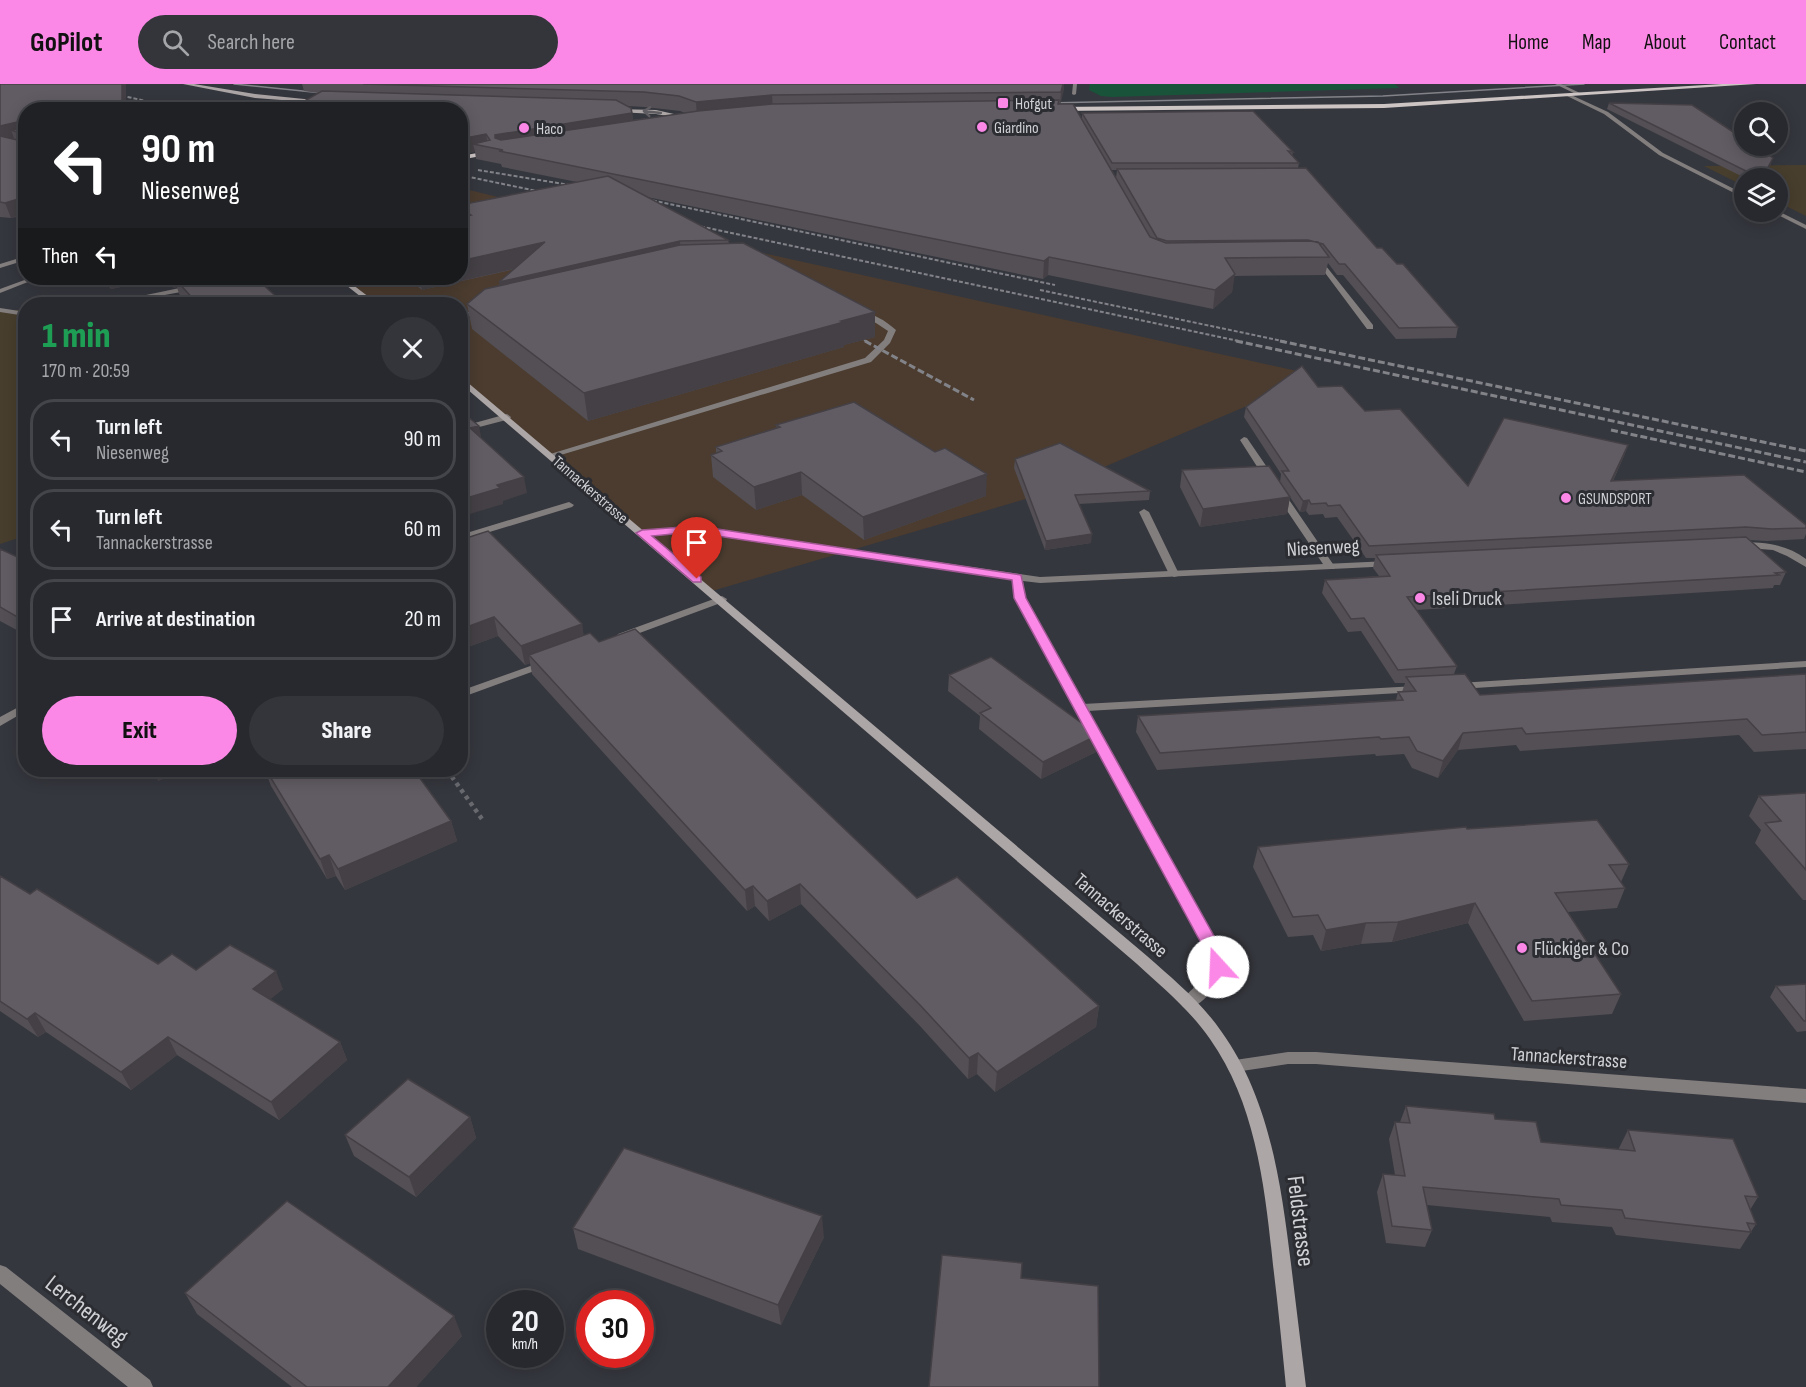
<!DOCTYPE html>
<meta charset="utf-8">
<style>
:root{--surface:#28292e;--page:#34353a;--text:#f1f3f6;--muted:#a5a6aa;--line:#44454a;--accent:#fb87e6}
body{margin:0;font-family:"Sofia Sans Condensed",sans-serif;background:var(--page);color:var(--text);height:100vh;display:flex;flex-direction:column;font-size:22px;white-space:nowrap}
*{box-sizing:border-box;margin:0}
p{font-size:20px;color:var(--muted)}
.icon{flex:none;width:33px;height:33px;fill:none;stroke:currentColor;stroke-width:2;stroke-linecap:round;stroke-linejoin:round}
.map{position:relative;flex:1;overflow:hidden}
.panel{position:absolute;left:18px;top:213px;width:450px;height:480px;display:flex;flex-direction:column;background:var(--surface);border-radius:24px;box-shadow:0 3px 15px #0003,0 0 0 2px var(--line)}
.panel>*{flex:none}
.top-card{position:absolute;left:18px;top:18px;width:450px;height:183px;border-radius:24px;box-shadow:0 3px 15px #0003,0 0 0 2px var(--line);background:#202124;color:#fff;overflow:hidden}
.fabs{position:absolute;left:1734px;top:18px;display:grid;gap:12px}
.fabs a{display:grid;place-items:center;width:54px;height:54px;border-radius:50%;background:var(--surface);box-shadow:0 3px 15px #0003,0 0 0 2px var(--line);font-size:30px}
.speed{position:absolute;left:486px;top:1206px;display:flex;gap:12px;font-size:30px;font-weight:700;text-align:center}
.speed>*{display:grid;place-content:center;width:78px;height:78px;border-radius:50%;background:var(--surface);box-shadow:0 3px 15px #0003,0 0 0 2px var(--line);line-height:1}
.speed small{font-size:15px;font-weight:400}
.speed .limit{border:9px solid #d22;background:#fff;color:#111}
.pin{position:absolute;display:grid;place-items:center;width:51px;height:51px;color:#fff;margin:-62px -26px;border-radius:50% 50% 50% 0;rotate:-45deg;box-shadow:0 0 6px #0007}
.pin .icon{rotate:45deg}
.me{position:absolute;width:66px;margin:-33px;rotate:340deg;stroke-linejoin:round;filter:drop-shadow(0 0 4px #0008)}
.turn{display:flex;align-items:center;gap:21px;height:126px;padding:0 24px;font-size:27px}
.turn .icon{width:78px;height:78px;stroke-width:2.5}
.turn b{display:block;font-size:42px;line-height:51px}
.then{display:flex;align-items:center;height:57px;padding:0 24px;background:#0003;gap:12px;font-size:22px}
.round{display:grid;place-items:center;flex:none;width:63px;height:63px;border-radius:32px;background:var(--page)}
.head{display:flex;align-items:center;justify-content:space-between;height:102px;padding:0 24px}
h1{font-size:36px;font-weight:800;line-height:45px;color:#1e9e55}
.cta{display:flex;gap:12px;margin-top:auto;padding:12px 24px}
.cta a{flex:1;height:69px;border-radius:36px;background:var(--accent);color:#111;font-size:24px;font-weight:800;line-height:69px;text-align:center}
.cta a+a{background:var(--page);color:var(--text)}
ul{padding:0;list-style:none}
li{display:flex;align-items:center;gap:18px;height:81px;margin:0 12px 9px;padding:0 12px;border:3px solid var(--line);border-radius:24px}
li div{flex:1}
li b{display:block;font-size:22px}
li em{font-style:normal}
header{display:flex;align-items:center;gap:36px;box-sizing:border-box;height:84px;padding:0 30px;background:var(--accent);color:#111}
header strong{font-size:28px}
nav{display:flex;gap:33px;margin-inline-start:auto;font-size:21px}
.search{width:420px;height:54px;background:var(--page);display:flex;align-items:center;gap:15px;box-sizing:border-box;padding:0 21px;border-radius:33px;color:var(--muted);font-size:22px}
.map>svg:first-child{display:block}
.industrial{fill:#4b3c2f}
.education{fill:#483e2d}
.green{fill:#19533a}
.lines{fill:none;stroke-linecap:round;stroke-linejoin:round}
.path{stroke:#67696f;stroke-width:4.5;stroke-dasharray:4 4;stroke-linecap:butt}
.lane{fill:#837e7e;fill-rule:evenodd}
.street{fill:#837e7e;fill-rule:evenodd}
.secondary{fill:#ada6a6;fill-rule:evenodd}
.primary{fill:#cdc4c4;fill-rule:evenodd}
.tram{stroke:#828389;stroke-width:1.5}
.rail-far1{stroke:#828389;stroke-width:2;stroke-dasharray:4 2;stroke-linecap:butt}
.rail{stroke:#828389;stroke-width:3;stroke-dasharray:7 3;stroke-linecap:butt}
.wall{fill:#534f55;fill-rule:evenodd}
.shaded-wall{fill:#444045}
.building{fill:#615c63;stroke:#444045;stroke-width:1.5}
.oneway{stroke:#5f5d61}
.route{fill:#fb87e6;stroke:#a35896;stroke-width:1.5}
.poi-dot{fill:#fb87e6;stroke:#2b2d33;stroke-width:2}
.labels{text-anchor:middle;stroke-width:6;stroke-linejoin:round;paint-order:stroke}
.far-poi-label{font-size:16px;fill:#d0d1d5;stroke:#2b2d33;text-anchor:start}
.far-street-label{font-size:16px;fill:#d0d1d5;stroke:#2b2d33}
.street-label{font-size:20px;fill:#d0d1d5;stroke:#2b2d33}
.poi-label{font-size:20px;fill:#d0d1d5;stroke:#2b2d33;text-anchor:start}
.near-street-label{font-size:24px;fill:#d0d1d5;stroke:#2b2d33}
</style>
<header>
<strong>GoPilot</strong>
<div class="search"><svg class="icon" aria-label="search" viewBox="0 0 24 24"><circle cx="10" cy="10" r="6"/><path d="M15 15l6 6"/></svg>Search here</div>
<nav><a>Home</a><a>Map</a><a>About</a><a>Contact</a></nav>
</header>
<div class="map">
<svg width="1806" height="1303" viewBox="0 0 1806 1303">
<rect width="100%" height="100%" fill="#35373e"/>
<path class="industrial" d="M461,104L604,139L731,162L1297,287L1303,298L1036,412L712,507L461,294L460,220H374L353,204L347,194H460Z"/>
<path class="education" d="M1806,81V132L1778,118V94H1744V102L1704,82Z
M0,226H26L25,452L0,460Z"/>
<path class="green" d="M1090,0H1395L1399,4L1112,13L1101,12L1089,6Z"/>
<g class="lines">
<path class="path" d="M447,686L482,735"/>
<path class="lane" d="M26,172V176L0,184V180Z
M30,194H38L0,209V205Z
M486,224L490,226L489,228L460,234V230Z
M858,228C872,228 886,237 896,246L890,259L871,278L554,373H548L547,371L865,274L884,256L888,247L876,239L858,232Z
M507,330L511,333L510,335L460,348V343Z
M1244,353L1247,354L1275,395L1273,397H1267L1265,395L1240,356Z
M1280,406L1283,407L1335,483L1334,485H1326L1325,483L1275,409Z
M569,418L574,421L572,423L460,457V451Z
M1144,425L1149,428L1179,490L1178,492L1174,493L1169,490L1139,428Z
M722,512L727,515L726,517L626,554H618L617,552L618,550Z
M547,576L551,577L553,579L551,581L460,614V607Z
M26,619V627L0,642V633Z"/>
<path class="street" d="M1073,0H1077L1076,10L1074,11L1072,10Z
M1555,0H1561L1582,10L1578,11Z
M1569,10L1608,28L1663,69L1744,110V114L1659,71L1604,30L1567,12Z
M1778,127L1806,141V145L1772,128Z
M1314,172H1318L1373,241V245H1367L1314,174Z
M194,201H197V205L116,220H103Z
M0,224L26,228V232L0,228Z
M683,443L711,445L1040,493L1389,477L1394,480L1393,482L1040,499L1023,497L1025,514L1083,620L1417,602L1423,605L1417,608L1087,627L1223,870C1224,877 1224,883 1222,890C1217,903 1198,928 1183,923L1181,919C1193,898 1211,901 1209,870L1015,514L1012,495L711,451L683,449L642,452L637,449L642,446Z
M1739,458C1763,458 1786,460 1806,475V483L1787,472L1773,466L1735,463V459Z
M1806,577V583L1459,605L1453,602L1459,599Z
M1288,968H1316L1806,1005V1019L1316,980H1288L1235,988L1229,986L1227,982L1229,978L1235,976Z
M0,1181L6,1183L150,1296L153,1303H128L0,1200Z"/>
<path class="secondary" d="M183,0H194L255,10L324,17L321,19L255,14Z
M615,25L656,26L692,34L689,36L656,30L617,28Z
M337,194H344L378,220H370Z
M460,292L1147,872C1173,895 1201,918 1221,947C1270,1015 1281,1100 1291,1180C1296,1221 1301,1262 1306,1303H1286C1282,1262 1278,1221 1273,1181C1265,1104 1256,1020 1210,955C1190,926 1162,903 1137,880L460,299Z"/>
<path class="primary" d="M1722,0H1756L1384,24L1055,27L1052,25L1055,23L1384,20Z
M489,67L491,70L460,76V72Z"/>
<path class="tram" d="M234,0L332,10
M1046,19L1383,12L1584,0"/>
<path class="rail-far1" d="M110,9L186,26
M478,86L582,103
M460,91L551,110
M641,114L1055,201
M689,140L1243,258
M1040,206L1287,258
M864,256L868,258"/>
<path class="rail" d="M865,257L974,316
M1236,257L1806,378
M1280,257L1806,367
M1611,346L1806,388"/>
</g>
<path class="wall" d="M0,0L26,26V131L11,134L0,133Z
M302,0H1064L1060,20L1082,35V29L1293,68L1292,72L1299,79L1298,84L1377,164L1397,180L1458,243L1456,254L1396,255L1343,191H1337L1328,179L1325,191L1234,192L1232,208L1213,225L1048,191L1043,195L647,113L728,156L729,159L875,253L844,261V263L588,337L472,245L467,220L500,201L515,185L422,206L406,194H460V121L577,98L502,83L501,80L476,75L475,68L460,26H294V23L318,9L304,7ZM627,22L645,23L680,27L685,29L633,36L632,29ZM1111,86H1117L1116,94Z
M1609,19L1771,80L1763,94H1745L1607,25Z
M102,194H256L284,220H189L179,210L177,203L174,204L165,194L111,205Z
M1318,303L1365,327L1468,402L1628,361L1624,372L1613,397L1806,441V450L1804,455L1767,457L1749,456L1786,488L1780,501H1774L1773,504L1416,526L1457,582L1454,590L1480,611L1806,590V665L1754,668L1739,651L1520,667L1516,661L1458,666L1438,694L1412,684L1404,670L1376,672L1375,670L1157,686L1136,648L1138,632L1396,616L1398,608H1402L1405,599H1395L1361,547L1348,548L1322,509L1325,496L1379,492L1373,484L1375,474H1366L1337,433L1325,434L1323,430L1309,431L1306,427L1300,428L1290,413L1287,430L1200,443L1180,403L1182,386L1280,398L1281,390L1244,333L1246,323Z
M776,341L986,412L864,456L802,411L756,426L713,393L711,371L716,369V363L777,344Z
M1015,375L1150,407L1149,416L1079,420L1091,459L1045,466L1014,384Z
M460,456L582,540L583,551L599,558L917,814L1099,922L1096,943L995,1008L977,990L968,995L920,942L801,820L769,837L755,822L747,827L532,590L530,579L525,581L498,552L468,563L460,554Z
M0,465L26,477V551L0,537Z
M949,591L1096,668L1041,695L979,645L980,632L948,607Z
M265,686H414L451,737L457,757L345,806L336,792L327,795L271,702Z
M1806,709V816H1803L1755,759L1761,746L1749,732L1759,712Z
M1467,745L1629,780L1621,798L1625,804L1617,824L1568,828L1621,910L1612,930L1524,937L1468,839L1392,858L1361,860L1321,867L1313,851L1288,853L1253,783L1258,763Z
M0,792L30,810L158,880L196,886L283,905L270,915L340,958L347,976L279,1036L177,971L131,1006L46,948L38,953L0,927Z
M1806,900V947L1797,948L1770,913L1776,902Z
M1406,1022L1495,1035L1541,1058L1619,1065V1064L1628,1046L1758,1113L1750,1126L1756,1140L1740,1165L1616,1151L1612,1143L1552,1138L1550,1133L1427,1121L1432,1146L1425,1163L1386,1159L1377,1108L1383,1090L1395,1091L1389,1055L1395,1038H1400Z
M470,1033L476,1054L416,1113L354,1072L345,1051Z
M573,1144L824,1153L781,1241L578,1165Z
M185,1209L462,1252L416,1303H292L197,1230Z"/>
<path class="shaded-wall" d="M122,0H126V26H122Z
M1063,0H1064V6L1060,22L1061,8Z
M772,11L773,26L697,33L696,18Z
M632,29L634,43L500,65L495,51Z
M22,37L23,50L11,46L14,54L0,57V42Z
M486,50L488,63L473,60L475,68L460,71V55Z
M1773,74L1771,80L1763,94H1762Z
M18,115L24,130L11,134L5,119Z
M680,157L681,176L503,218L499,198Z
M545,158L548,177L422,206L419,194H460V177Z
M1049,173L1048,191L1043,195L1044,177Z
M1235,190L1232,208L1213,225L1215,206Z
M107,194H165L111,205Z
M171,194H234L175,195L177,203L174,204Z
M875,228V253L844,261V263L588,337L584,309Z
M479,342L482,358L470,344Z
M1628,361L1624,372L1607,409L1611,397Z
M801,388L802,411L756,426L754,403Z
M987,390L986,412L864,456L863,433Z
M524,393L527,409L503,417V420L460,433V416L497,401Z
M1290,413L1287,430L1200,443L1203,425Z
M1309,416L1306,427L1300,428L1303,417Z
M1092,450L1091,459L1045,466L1046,457Z
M494,533L498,552L468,563L464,544Z
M582,540L585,559L529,571L530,579L525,581L521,562Z
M1463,649L1458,666L1438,694L1443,677Z
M1098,651L1096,668L1041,695L1043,678Z
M142,686H150L143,688Z
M153,686H187L158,697Z
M451,737L457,757L345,806L338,785Z
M329,771L336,792L327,795L320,775Z
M800,800L801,820L769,837L767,817Z
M753,802L755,822L747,827L745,806Z
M1475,819L1468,839L1392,858L1398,838Z
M1366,839L1361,860L1321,867L1326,846Z
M276,887L283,905L261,923L253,905Z
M1099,922L1096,943L995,1008L997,988Z
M35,929L46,948L38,953L27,935Z
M168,953L177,971L131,1006L121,988Z
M340,958L347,976L279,1036L271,1018Z
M978,969L977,990L968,995L969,974Z
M470,1033L476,1054L416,1113L409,1093Z
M822,1132L824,1153L781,1241L778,1221Z
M454,1232L462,1252L416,1303H388Z"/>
<path class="building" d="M0,0H122V26H26V117L18,115L5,119L0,118V52L22,57L23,50L11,46L23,44L22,37L0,42Z
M363,0H1063L1061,8L772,11L696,18L679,12L644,8Z
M322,7L616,16L631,24L632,29L495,51V54L501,56L698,27L772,20L1059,16L1058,20H1073L1150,153L1166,159L1309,157L1318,158L1329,173L1225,174L1235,190L1215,206L1049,173L1044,177L499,67L503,66L473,60L490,56L486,50L460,55V26H306L294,23Z
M1609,19L1692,21L1744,55V62H1755L1773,74L1762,94H1760Z
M1253,27L1293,68L1288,67L1299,79H1112L1082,29Z
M1306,84L1377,164H1382L1397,180H1403L1458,243L1399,244L1345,180H1339L1323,160L1308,156L1167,157L1157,154L1117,85Z
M608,92L728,156L680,157L499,198L545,158L460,177V133L471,131L460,124V121Z
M743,159L875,228L841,237L844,238L584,309L467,220L485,205L680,161Z
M183,194H256L284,220H198L175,195Z
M1302,282L1318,303L1342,302L1365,327L1400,325L1468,402L1504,334L1628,361L1611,397L1744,391L1806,441V444L1772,445L1746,443L1369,462L1340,421L1328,422L1326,419L1311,420L1309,416L1303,417L1282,387H1289L1246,323Z
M854,318L935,368L945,364L987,390L863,433L801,388L754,403L711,371L722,367L716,363L780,343L776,341Z
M467,332L479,342L470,344L524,393L497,401L500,404L460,416V333Z
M1060,359L1150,407L1075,411L1092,450L1046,457L1015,375Z
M1269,382L1290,413L1203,425L1182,386Z
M488,447L582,540L521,562L494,533L464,544L460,540V456Z
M1746,453L1786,488L1775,489L1779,491L1407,513L1457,582L1398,586L1364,534L1351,535L1325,496L1390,492L1376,471Z
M0,465L26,477V538L0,523Z
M635,545L917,814L957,793L1099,922L997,988L978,969L969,974L920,921L800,800L767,817L753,802L745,806L529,571L590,549L599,558Z
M991,573L1098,651L1043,678L980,629L991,624L949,591Z
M1465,590L1480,611L1806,590V648L1762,651L1747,635L1526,650L1522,644L1463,649L1443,677L1417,667L1409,653L1381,655L1379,653L1160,669L1138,632L1403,616L1398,608L1416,607L1406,593Z
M266,686H414L451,737L338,785L329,771L320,775Z
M1806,709V786L1765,739L1781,737L1759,712Z
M1597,736L1629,780L1609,781L1625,804L1555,809L1621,910L1532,917L1475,819L1398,838L1366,839L1326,846L1318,831L1293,833L1258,763L1466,743L1467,745Z
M0,792L30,810L37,805L158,880L172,870L196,886L230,861L276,887L253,905L340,958L271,1018L168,953L121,988L35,929L27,935L0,917Z
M1806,900V937H1804L1776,902Z
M408,995L470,1033L409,1093L345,1051Z
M1406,1022L1494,1030L1495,1035L1536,1038L1541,1058L1635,1067L1628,1046L1733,1055L1758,1113L1745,1112L1756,1140L1747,1139L1751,1148L1625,1134L1622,1126L1561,1121L1559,1115L1423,1103L1432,1146L1392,1142L1383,1090L1405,1092L1395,1038L1410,1039Z
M624,1064L822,1132L778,1221L573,1144Z
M287,1117L454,1232L388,1303H307L185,1209Z
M942,1171L1022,1179L1021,1194L1098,1202L1099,1303H929Z"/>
<defs><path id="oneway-shaft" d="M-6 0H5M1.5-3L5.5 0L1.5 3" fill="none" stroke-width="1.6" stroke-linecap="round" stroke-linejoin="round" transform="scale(1.5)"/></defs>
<use class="oneway" href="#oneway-shaft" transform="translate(652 28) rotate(-174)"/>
<path class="route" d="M683,443L711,444L1021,491L1026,514L1224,870L1226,883L1224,887L1218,889L1212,887L1207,870L1014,514L1012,496L711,451L683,449L652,452L701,493V498H693L636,449L642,446Z"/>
<g class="poi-dot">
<rect x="997" y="13" width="12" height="12" rx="3"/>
<circle cx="982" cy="43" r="6"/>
<circle cx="524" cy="44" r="6"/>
<circle cx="1566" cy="414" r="6"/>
<circle cx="1420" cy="514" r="6"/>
<circle cx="1522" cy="864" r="6"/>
</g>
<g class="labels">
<g class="far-poi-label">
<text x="1015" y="25">Hofgut</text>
<text x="994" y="49">Giardino</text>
<text x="536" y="50">Haco</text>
<text x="1578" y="420">GSUNDSPORT</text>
</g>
<g class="far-street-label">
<text transform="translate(591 405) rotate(41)" y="6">Tannackerstrasse</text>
</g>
<g class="street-label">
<text transform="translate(1323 463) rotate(-3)" y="7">Niesenweg</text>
<text transform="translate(1121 831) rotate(41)" y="7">Tannackerstrasse</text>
<text transform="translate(1569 973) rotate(4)" y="7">Tannackerstrasse</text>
</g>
<g class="poi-label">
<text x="1432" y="521">Iseli Druck</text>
<text x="1534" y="871">Flückiger &amp; Co</text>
</g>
<g class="near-street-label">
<text transform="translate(1301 1137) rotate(83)" y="8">Feldstrasse</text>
<text transform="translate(87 1226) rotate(38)" y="8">Lerchenweg</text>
</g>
</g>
</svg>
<div class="fabs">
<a><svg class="icon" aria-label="search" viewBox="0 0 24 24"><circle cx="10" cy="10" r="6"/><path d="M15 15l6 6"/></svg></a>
<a><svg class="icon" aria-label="layers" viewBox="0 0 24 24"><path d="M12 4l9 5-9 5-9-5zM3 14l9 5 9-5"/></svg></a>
</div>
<div class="speed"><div>20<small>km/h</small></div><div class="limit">30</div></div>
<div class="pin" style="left:697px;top:495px;background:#d93025"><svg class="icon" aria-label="arrive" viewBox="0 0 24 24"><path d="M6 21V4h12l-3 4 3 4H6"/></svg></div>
<svg class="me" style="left:1218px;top:883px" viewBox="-20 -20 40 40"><circle r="19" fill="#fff"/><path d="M0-13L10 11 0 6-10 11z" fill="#fb87e6"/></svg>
<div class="top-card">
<div class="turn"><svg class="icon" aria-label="left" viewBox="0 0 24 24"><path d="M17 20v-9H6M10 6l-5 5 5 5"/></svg><div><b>90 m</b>Niesenweg</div></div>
<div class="then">Then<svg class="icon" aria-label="left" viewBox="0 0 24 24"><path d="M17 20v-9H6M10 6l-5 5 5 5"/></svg></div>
</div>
<section class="panel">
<div class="head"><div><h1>1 min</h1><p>170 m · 20:59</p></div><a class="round"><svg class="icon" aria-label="close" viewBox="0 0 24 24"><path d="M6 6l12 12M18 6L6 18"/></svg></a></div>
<ul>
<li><svg class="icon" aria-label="left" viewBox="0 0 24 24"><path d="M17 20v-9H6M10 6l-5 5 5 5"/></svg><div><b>Turn left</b><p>Niesenweg</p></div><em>90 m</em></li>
<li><svg class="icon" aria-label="left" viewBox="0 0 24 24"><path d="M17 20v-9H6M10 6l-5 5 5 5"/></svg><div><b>Turn left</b><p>Tannackerstrasse</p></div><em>60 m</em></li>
<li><svg class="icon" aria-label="arrive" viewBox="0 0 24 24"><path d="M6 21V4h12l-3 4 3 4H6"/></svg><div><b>Arrive at destination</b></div><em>20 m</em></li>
</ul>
<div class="cta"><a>Exit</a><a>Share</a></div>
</section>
</div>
